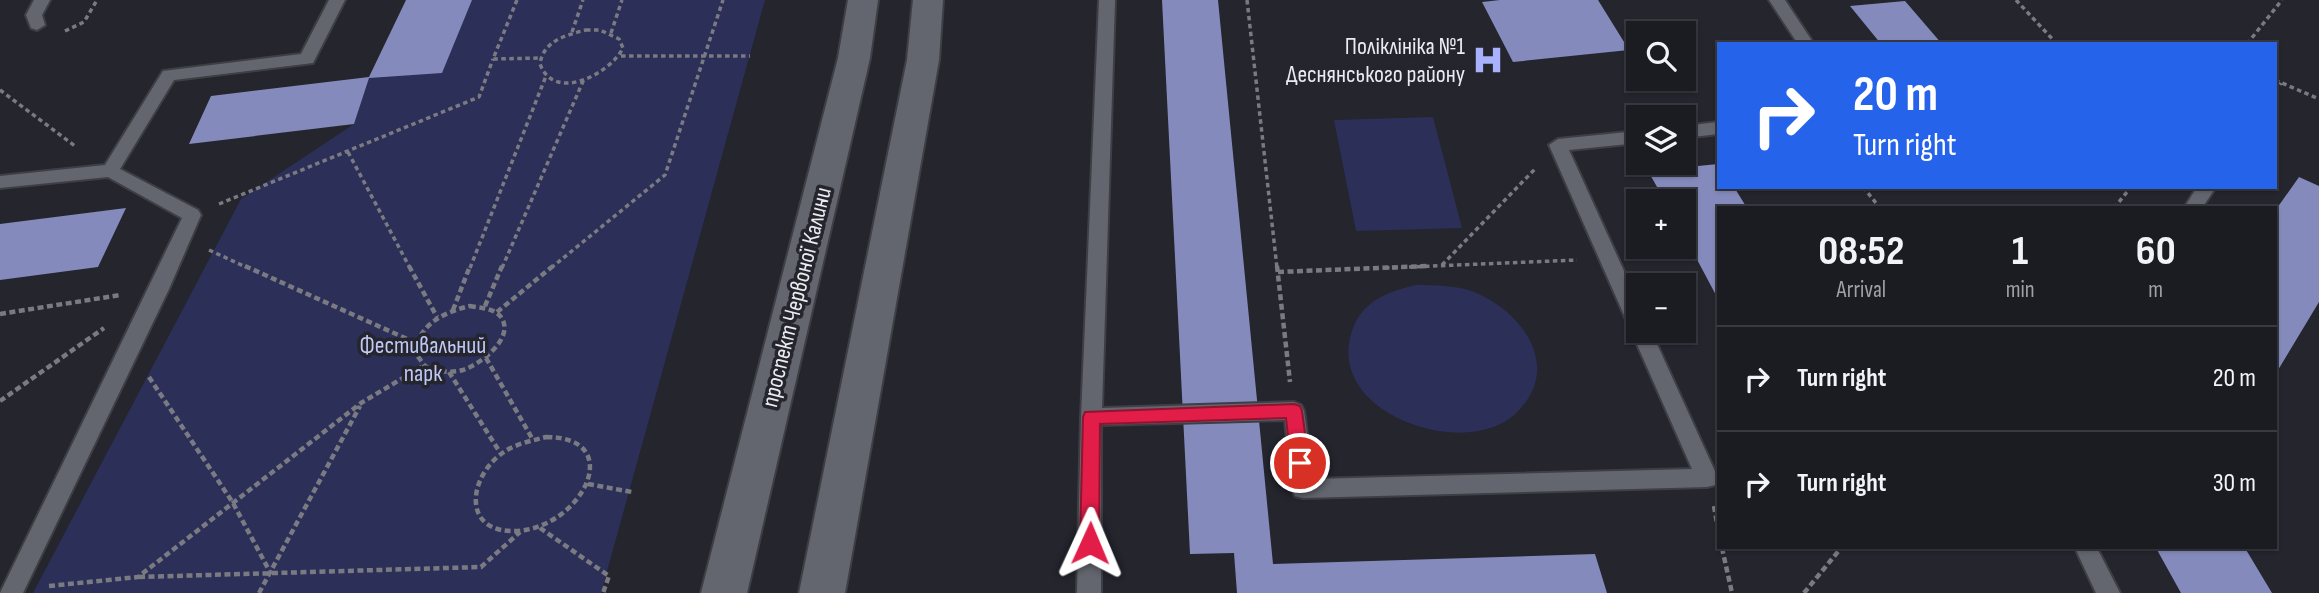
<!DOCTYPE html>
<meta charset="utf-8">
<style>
:root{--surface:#1b1c22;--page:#24252a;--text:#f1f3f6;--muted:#a0a1a5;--line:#393a40}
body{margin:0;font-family:"Sofia Sans Condensed",sans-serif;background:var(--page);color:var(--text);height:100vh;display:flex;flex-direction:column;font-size:26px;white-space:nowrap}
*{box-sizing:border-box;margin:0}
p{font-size:23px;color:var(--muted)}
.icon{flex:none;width:38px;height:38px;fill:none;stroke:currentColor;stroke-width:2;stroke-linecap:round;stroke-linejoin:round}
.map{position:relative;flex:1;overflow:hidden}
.side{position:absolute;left:1717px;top:206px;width:560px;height:343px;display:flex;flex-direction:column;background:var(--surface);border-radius:0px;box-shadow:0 2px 5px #0004,0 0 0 2px var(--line)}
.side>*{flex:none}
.hud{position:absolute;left:1717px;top:42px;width:560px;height:147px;border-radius:0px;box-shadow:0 2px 5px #0004,0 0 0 2px var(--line);background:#2563eb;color:#fff;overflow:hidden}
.buttons{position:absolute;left:1626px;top:21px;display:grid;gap:14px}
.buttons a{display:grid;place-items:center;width:70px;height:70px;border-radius:0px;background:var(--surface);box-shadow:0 2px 5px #0004,0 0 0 2px var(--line);font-size:35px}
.pin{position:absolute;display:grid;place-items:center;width:60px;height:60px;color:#fff;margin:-30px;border:4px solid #fff;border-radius:50%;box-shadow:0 2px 7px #0007}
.me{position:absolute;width:77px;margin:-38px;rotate:1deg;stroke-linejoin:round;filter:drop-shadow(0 0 5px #0008)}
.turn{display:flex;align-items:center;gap:24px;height:147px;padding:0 21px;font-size:32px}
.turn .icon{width:91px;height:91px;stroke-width:2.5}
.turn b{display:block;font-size:49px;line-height:60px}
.eta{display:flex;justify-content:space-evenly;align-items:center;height:119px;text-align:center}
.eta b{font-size:42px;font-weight:700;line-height:49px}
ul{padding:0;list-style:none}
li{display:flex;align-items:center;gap:21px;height:105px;padding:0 21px;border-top:2px solid var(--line)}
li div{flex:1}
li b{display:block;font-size:26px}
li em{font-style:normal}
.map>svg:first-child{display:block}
.green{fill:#2c2f57}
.building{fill:#848bbc}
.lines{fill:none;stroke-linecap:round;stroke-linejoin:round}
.lane-casing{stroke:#3e3f45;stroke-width:4}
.secondary-casing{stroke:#3e3f45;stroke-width:4}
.path-far1{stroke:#7a7b82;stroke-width:3.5;stroke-dasharray:4.5 3.5;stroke-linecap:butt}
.path{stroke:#7a7b82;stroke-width:4.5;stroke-dasharray:6 3.5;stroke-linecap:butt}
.lane{fill:#64666f;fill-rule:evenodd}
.secondary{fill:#64666f;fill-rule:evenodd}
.route{fill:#e11d48;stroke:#92132f;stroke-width:2}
.labels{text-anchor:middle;stroke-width:7;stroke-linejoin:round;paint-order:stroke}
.poi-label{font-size:24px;fill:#ebecf1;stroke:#24252d;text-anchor:end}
.street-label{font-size:24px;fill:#ebecf1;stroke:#24252d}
.park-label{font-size:24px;fill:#c2c9f5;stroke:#24252d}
</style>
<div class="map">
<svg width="2319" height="593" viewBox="0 0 2319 593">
<rect width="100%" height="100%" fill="#24252d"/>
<path class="green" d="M472,0H765L601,593H33L241,199L354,124L369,77Z
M1433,117L1462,228L1356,231L1334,120Z
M1416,285C1437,285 1459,285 1479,294C1528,317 1562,372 1514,415C1503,425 1485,431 1470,432C1419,438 1336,402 1350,338C1353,326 1358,314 1368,306C1381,294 1399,289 1416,285Z"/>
<path class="building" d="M406,0H472L442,73L369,78L354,124L189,144L211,96L369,77Z
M1162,0H1218L1273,564L1595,554L1607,593H1237L1234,553L1190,554Z
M1500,0H1598L1629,50L1513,62L1482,2Z
M1905,1L1942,44H1881L1850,6Z
M1718,164V187H1734L1747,208H1718V299L1684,235V201H1665L1648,171Z
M2299,177L2319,186V302L2275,375V211Z
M126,208L98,267L0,280V224Z
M2156,548H2245L2272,593H2181Z"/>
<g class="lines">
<defs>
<path id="lane" d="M34,0H50L42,15L45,25L37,30L31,28L26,15Z
M329,0H345L313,63L174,80L120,169L198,210L201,215L169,289L23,593H0L182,218L108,177L0,188V176L105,165L163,71L301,54Z
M1099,0H1115L1102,408L1294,402L1301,405L1304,411L1313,479L1692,469L1549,145L1558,139L1638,131V143L1569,150L1638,302V331H1651L1718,478L1715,485L1707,487L1303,498L1295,496L1292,489L1285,420L1101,425V593H1077L1081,417Z
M1769,0H1785L1814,44H1798Z
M1718,122V134L1684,138V126Z
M2197,187H2216L2202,208H2184Z
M2075,548H2097L2120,593H2096Z"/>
<path id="secondary" d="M848,0H878L870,58L747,593H701L838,58Z
M913,0H943L939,60L845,593H799L907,60Z"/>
</defs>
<use href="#lane" class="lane-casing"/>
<use href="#secondary" class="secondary-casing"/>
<path class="path-far1" d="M517,0L493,59L540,58
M1247,0L1277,268
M2016,0L2057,44
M586,30H600L619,39L623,48C610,74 554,103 540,64C543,41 566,35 586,30Z
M65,31L84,22L97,0
M572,32L583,0
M611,33L622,0
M2247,44L2282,0
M621,56H750
M2275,80L2319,99
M0,90L75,146
M2275,91L2281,83
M348,152L410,268
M1863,187L1880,208
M219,204L479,97L493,59
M2114,208L2131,187
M209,250L248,268
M1442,265L1536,168
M470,268L546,76
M502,268L584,79
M551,268L665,175L723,0
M1385,268L1577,260"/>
<path class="path" d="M245,266L416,343
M409,266L437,317
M1277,266L1290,382
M1278,272L1428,266
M470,306C480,308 494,308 501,317C516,338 479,365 463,370C450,373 437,372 425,366L416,354C417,324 445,312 470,306Z
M485,306L502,266
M453,310L470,266
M497,312L553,266
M0,314L120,295
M486,358L533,440
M449,372L501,454
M149,377L233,503L270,572
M0,401L104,328
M546,437C628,437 582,528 516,531C462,533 468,479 501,454C514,444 531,441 546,437Z
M588,484L632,492
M1714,506L1718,529
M540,528L609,576L603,593
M1722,548L1732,593
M139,577L481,567L520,532
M49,586L138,577L361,403L423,366
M259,593L360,406
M1804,593L1841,548"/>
<use href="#lane" class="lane"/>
<use href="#secondary" class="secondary"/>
</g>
<path class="route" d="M1294,404L1300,406L1302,411L1309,463L1306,468L1300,470L1294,468L1291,463L1286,418L1100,424L1099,543L1096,549L1090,551L1083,549L1080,543L1083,417L1085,412Z"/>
<defs>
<symbol id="hospital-bare" viewBox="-9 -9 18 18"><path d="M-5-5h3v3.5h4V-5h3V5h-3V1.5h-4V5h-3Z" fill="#a7b1fc" stroke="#24252d" stroke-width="2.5" paint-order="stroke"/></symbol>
</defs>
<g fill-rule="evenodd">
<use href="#hospital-bare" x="1466" y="38" width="44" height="44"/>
</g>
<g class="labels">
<g class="poi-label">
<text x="1465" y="54">Поліклініка №1<tspan x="1465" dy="28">Деснянського району</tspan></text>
</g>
<g class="street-label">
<text transform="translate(796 297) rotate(-76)" y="8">проспект Червоної Калини</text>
</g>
<g class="park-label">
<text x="423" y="353">Фестивальний<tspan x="423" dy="28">парк</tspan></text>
</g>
</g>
</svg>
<div class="buttons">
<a><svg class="icon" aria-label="search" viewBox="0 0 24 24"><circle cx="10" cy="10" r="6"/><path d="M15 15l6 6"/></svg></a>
<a><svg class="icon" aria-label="layers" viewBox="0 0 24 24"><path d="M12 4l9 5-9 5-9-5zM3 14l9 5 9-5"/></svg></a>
<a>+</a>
<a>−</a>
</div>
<div class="pin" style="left:1300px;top:463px;background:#d93025"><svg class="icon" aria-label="arrive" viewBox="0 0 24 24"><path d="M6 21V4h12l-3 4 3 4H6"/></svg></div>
<svg class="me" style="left:1090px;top:543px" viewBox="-20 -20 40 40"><path d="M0-17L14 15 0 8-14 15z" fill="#e11d48" stroke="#fff" stroke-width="4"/></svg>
<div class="hud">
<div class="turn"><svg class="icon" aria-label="right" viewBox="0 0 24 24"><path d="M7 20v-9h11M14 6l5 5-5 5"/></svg><div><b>20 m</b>Turn right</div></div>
</div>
<section class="side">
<div class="eta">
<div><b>08:52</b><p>Arrival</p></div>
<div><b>1</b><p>min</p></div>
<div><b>60</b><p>m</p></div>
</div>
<ul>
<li><svg class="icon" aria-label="right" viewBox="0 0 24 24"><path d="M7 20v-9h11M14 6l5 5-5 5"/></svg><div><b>Turn right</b></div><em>20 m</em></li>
<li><svg class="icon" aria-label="right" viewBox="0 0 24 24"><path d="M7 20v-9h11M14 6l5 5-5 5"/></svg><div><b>Turn right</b></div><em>30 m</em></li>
</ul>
</section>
</div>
